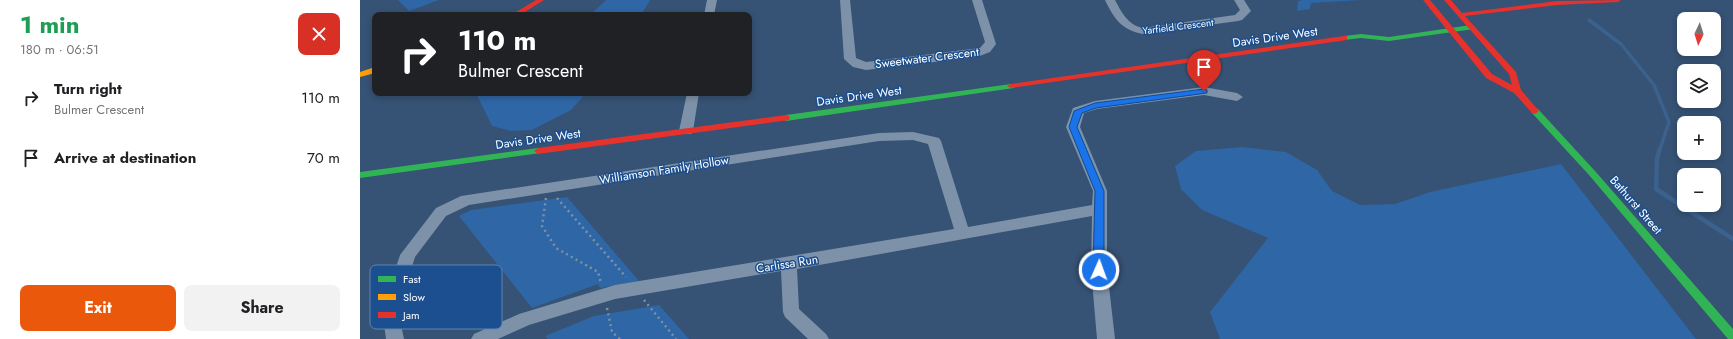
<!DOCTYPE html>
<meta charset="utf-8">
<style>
:root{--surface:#fff;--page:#f2f2f2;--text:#202124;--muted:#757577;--accent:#ea580c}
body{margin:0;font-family:Jost,sans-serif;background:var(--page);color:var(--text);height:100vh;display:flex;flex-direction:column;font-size:15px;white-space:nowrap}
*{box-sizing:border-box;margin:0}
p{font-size:13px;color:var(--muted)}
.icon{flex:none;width:22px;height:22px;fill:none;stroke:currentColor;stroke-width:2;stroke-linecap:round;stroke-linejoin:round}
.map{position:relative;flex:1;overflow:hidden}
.side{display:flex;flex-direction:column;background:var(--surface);width:360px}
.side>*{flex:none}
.banner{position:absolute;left:12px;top:12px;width:380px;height:84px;border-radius:8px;box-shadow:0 2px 6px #0003;background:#202124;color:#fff;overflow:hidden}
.needle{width:26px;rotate:184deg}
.fabs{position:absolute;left:1317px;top:12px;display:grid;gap:8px}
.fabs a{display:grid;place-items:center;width:44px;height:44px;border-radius:8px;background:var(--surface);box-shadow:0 2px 6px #0003;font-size:20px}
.pin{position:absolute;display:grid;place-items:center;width:34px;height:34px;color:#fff;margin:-41px -17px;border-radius:50% 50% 50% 0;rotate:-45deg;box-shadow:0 0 4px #0007}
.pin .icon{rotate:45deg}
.me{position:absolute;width:44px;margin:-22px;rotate:2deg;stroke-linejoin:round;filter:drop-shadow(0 0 3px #0008)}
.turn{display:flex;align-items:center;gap:14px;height:84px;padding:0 20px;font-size:18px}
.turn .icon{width:52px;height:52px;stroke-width:2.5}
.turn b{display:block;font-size:28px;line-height:34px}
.round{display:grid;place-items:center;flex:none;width:42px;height:42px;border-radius:8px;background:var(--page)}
.headline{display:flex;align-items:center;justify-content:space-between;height:68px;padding:0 20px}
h1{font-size:24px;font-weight:700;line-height:30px;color:#1e9e55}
.cta{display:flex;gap:8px;margin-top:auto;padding:8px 20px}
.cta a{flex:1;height:46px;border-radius:8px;background:var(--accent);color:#fff;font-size:16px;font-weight:700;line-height:46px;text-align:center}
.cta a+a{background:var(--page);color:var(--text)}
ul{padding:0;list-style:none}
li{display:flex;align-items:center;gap:12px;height:60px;padding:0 20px}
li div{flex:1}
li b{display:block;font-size:15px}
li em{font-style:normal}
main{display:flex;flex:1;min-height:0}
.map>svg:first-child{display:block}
.green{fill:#2f66a5}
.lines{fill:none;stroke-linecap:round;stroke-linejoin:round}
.stream-far1{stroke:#3b618d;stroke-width:3.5}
.stream{stroke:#3b618d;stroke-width:4.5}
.path{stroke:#7d92a8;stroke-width:2.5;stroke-dasharray:2 3.5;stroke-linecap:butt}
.street{fill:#7d92a8;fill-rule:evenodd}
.fast{fill:#30b455;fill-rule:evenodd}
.slow{fill:#ff9f0a;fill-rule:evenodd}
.jam{fill:#e5322d;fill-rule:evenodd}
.route{fill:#1a73e8;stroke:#114b97}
.labels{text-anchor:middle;stroke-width:3;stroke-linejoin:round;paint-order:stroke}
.far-street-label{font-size:10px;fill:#fff;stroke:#1b4f8f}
.street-label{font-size:12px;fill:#fff;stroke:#1b4f8f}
.key{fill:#1b4f8f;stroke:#5f84b1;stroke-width:1}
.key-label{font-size:11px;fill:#fff}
</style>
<main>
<section class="side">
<div class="headline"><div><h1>1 min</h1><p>180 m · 06:51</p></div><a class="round" style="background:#d93025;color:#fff"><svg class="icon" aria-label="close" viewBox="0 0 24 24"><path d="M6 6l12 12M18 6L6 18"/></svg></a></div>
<ul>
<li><svg class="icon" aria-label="right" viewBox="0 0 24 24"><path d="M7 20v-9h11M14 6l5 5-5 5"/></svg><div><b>Turn right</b><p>Bulmer Crescent</p></div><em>110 m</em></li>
<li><svg class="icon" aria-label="arrive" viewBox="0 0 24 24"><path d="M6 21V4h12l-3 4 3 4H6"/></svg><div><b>Arrive at destination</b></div><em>70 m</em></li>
</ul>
<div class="cta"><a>Exit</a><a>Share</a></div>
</section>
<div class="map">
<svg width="1373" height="339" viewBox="0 0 1373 339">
<rect width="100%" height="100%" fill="#365274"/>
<path class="green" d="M38,0H79L49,11Z
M246,0H290L281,15H230Z
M942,0H1002L951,3L950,9L937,11L938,1Z
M116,93H226L211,110L172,130L151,131L132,126Z
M882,147L926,152L957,170L972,191L1000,205L1035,204L1070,192L1201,164L1336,339H860L850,312L908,238L842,210L821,189L815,166L836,151Z
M207,197L279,281L240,288L238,284L172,308L99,216L111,210Z
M299,305L329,339H188L185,336L234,316Z"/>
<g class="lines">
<path class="stream-far1" d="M1229,20L1261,44L1294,85L1309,122L1300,149"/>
<path class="stream" d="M1300,148L1297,159L1296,189L1373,239"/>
<path class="path" d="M186,198L182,226L196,248L238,272L241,283
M197,198L266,277
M284,300L316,339
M247,308L252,332L260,339"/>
<path class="street" d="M347,0H357L354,15H344Z
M480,0H490L496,58L506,62L620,48L625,42L612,0H622L636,44L630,52L617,57L506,70L493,67L484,59Z
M745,0H755C762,13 768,25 783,28L875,15L880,10L874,0H884L891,11L882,20L878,21L783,34C762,30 754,19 745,0Z
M844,87L877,93L883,97L877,101L844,95L737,109L724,113L720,127L747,191V269L755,339H737L731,269L732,216L437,269L439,309L466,334L469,339H448L425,317L423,312L421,271L255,299L169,325L138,339H111L114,334L159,314L255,285L594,229L568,144L553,140L519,141L109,205L86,216L55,257L38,310L44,339H26L22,310L40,255L76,208L101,196L519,133L553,132L579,138L581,141L608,227L732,205L733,191L706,127L713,108L735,101Z
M327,93H339L333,131L331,134H321L319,131Z"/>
<path class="fast" d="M1111,25L1115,27L1114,29L1029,41L1001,38L984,40L980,38L984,36L1001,34L1029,37Z
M651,84H654L655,86L654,88L426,121L422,118L426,115Z
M1175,108L1178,109L1235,171L1373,329V339H1368L1229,175L1172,113L1171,111L1172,109Z
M178,148L182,151L181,153L0,178V172Z"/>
<path class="slow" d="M12,68H15V73L0,77V72Z"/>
<path class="jam" d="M176,0H184L160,15H151Z
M1063,0H1070L1132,74L1152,85L1149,74L1084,0H1091L1102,13L1197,1L1261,0L1258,2L1197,5L1105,16L1156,72L1161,90L1179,111L1175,114L1172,113L1154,93L1126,78Z
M984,36H987V40L651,88L647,86L651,84Z
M426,115L429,116L430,118L429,120L178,154L174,151L178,148Z"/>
</g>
<path class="route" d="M844,89L847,90V93L736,108L722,113L717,127L744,191V270L739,274L735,272L733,270L735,191L709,127L714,111L735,103Z"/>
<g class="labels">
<g class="far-street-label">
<text transform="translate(818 26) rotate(-7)" y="4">Yarfield Crescent</text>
</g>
<g class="street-label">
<text transform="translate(915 37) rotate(-8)" y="4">Davis Drive West</text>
<text transform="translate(567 58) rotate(-7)" y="4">Sweetwater Crescent</text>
<text transform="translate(499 96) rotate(-8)" y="4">Davis Drive West</text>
<text transform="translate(178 139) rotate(-8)" y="4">Davis Drive West</text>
<text transform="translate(304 170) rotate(-9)" y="4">Williamson Family Hollow</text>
<text transform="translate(1276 205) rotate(49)" y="4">Bathurst Street</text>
<text transform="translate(427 264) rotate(-9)" y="4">Carlissa Run</text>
</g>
</g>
<rect x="10" y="265" width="132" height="64" rx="6" class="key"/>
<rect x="18" y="276" width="18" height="6" fill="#30b455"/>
<rect x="18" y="294" width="18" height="6" fill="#ff9f0a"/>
<rect x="18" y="312" width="18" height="6" fill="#e5322d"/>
<g class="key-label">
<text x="43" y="283">Fast</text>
<text x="43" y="301">Slow</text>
<text x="43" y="319">Jam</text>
</g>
</svg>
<div class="fabs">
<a><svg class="needle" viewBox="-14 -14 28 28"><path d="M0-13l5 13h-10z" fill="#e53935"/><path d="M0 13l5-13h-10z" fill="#757577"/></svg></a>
<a><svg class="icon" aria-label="layers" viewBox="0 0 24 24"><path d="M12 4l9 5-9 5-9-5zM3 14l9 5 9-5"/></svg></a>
<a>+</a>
<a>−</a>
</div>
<div class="pin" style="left:844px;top:91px;background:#d93025"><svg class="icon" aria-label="arrive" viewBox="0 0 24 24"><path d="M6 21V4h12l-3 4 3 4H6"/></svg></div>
<svg class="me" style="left:739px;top:270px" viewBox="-20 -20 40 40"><circle r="17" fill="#1a73e8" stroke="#fff" stroke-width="3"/><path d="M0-11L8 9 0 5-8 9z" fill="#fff"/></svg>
<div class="banner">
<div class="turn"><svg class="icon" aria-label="right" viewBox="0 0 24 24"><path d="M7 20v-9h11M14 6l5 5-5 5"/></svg><div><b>110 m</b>Bulmer Crescent</div></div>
</div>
</div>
</main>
